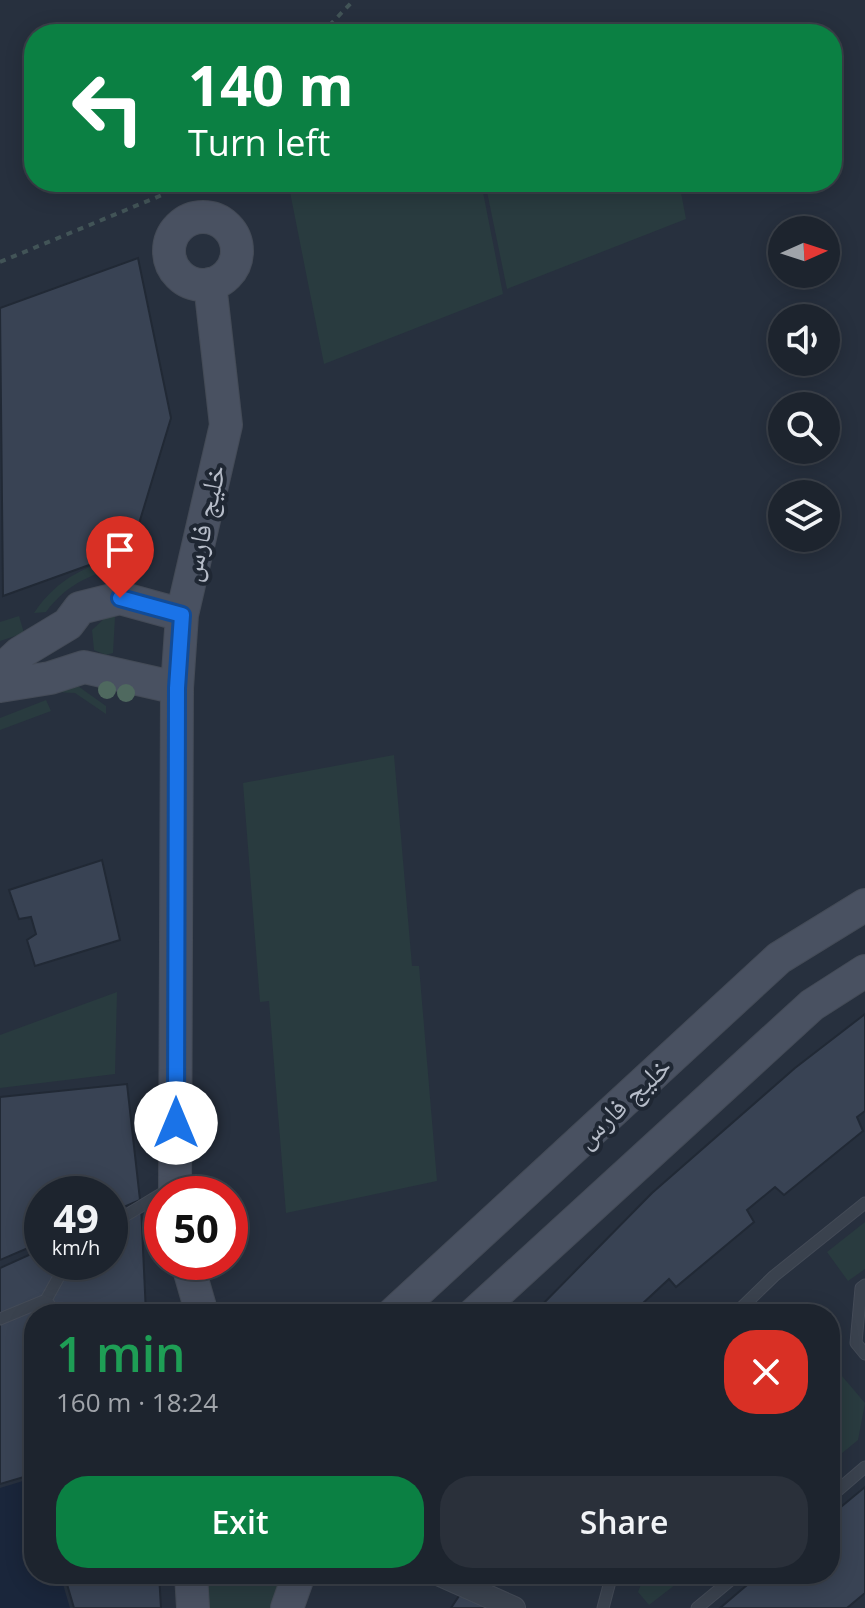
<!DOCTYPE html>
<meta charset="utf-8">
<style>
:root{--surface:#1d242e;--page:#2a303a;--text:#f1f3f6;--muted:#a0a4aa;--line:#3b414a;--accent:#0b8043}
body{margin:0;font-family:"Open Sans","Noto Naskh Arabic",sans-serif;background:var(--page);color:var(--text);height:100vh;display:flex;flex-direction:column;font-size:30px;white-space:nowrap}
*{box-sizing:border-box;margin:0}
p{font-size:26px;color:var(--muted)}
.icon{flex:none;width:44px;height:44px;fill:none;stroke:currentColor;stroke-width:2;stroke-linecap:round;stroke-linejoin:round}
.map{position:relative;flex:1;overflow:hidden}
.side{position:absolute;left:24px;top:1304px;width:816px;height:280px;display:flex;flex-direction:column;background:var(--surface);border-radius:32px;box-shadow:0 4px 20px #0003,0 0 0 2px var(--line)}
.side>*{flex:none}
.banner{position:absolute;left:24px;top:24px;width:818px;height:168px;border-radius:32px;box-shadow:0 4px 20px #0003,0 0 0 2px var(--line);background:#0b8043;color:#fff;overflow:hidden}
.needle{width:52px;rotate:87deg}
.buttons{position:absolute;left:768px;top:216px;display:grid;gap:16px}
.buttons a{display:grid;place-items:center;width:72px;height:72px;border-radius:50%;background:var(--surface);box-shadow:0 4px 20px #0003,0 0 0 2px var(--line);font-size:40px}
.speed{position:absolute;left:24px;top:1176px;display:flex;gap:16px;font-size:40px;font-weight:700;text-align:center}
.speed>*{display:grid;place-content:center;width:104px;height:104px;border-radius:50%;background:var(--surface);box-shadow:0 4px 20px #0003,0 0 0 2px var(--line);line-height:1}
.speed small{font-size:20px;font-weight:400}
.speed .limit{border:12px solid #d22;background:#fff;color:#111}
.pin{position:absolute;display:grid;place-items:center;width:68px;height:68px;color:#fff;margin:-82px -34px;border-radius:50% 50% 50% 0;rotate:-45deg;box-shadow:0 0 8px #0007}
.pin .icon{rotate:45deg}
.me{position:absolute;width:88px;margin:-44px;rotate:0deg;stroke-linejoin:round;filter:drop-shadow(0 0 6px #0008)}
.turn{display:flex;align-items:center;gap:28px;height:168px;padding:0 32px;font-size:36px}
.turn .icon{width:104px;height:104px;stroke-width:2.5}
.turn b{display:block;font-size:56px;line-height:68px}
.round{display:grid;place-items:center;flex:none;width:84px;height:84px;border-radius:32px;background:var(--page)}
.headline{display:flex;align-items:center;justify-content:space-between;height:136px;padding:0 32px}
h1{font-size:48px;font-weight:600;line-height:60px;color:#1e9e55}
.cta{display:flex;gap:16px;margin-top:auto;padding:16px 32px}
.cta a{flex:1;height:92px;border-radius:32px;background:var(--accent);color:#fff;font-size:32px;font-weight:600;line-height:92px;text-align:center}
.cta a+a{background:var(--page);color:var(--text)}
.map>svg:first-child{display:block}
.green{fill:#293b3f}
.water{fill:#1a263b}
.building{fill:#394354;stroke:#212935;stroke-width:2}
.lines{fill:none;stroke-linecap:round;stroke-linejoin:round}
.service-casing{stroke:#444b57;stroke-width:13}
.minor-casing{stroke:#444b57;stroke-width:24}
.secondary-casing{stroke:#444b57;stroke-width:34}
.path{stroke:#425457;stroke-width:4;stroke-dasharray:6 6;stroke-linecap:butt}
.service{stroke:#3a424e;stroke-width:11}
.minor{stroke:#3a424e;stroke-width:22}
.secondary{stroke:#495161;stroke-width:32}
.tree{fill:#4f695f}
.route-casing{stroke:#114b97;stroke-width:20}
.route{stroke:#1a73e8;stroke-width:14}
.labels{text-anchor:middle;stroke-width:8;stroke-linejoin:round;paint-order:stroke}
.street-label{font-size:28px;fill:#b7bdc9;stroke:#1f2733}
</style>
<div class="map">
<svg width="865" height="1608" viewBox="0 0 865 1608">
<rect width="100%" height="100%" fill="#27303e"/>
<path class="green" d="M314,182H481L503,294L324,364L290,192Z
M485,182H679L686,219L507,289Z
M129,554L130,563C95,573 68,582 46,612L34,613C58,577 88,565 129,554Z
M19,616L24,633L0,641V622Z
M107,616L115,617L113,653L106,655L94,650L92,630Z
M75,684L106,706V714L75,693L54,692Z
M46,700L51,711L0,730V718Z
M394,755L412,966H419L437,1181L286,1213L269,1001L260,1002L243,783Z
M117,992L115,1074L0,1088V1035Z
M865,1222V1269L848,1281L827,1252Z
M830,1362L865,1403L858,1440L830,1463Z
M208,1574H292L279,1608H208Z
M645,1574H689L649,1605L638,1592Z"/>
<path class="water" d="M23,1481L30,1483L34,1491V1574H60L70,1608H0V1488Z"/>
<path class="building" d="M138,258L171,418L131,550L3,596L0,308Z
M102,860L120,940L35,966L27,940L36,934L31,917L19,919L9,890Z
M865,1014V1111L857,1117L863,1131L784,1195L775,1187L747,1210L754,1222L676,1287L669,1279L641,1305L646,1314H533L652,1193L795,1068Z
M127,1084L140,1200L110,1213V1194H42V1242L0,1260V1097Z
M141,1205L146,1314H34V1474L0,1484V1268L42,1249V1262H110V1219Z
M865,1487V1593L847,1608H720L760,1574H830V1516Z
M64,1574H159L161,1608H74Z
M463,1590L502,1608H451Z"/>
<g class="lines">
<defs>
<path id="service" d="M110,1225L171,1188
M865,1285L861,1288L856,1343L865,1354
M46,1300L56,1314
M735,1314L774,1276L865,1203
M0,1319L46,1300L67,1262
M830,1497L865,1467
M603,1608L612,1574
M697,1608L738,1574"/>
<path id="minor" d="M438,1574L514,1608"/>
<path id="secondary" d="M169 251a34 34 0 1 1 68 0a34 34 0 1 1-68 0Z
M0,671L20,653L68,624L80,608L120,598L182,615
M0,686L50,678L84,667L177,688
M175,1194L177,688L182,615L226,425L210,284
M187,1262L202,1314
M393,1314L779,958L865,905
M474,1314L812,1005L865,971
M191,1574L193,1608
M287,1608L299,1574"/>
</defs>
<use href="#service" class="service-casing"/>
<use href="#minor" class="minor-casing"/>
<use href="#secondary" class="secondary-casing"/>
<path class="path" d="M321,34L354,0
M0,262L162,195L175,182"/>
<use href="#service" class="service"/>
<use href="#minor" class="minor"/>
<use href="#secondary" class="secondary"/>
</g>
<g class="tree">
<circle cx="107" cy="690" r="9"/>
<circle cx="126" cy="693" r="9"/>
</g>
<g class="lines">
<defs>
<path id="route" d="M120,598L182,615L177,688L176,1123"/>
</defs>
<use href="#route" class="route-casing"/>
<use href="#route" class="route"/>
</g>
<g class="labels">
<g class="street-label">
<text transform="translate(203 523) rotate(-77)" y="10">خلیج فارس</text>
<text transform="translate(623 1102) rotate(-43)" y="10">خلیج فارس</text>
</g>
</g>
</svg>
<div class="buttons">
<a><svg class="needle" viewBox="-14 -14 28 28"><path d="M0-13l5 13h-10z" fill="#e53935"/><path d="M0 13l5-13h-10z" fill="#a0a4aa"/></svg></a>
<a><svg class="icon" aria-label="sound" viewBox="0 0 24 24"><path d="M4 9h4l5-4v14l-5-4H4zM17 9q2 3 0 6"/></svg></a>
<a><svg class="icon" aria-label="search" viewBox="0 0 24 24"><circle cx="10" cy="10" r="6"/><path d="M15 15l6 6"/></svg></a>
<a><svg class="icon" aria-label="layers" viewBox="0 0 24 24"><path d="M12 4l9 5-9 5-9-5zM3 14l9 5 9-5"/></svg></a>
</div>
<div class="speed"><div>49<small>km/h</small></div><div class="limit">50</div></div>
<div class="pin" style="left:120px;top:598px;background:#d93025"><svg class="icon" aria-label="arrive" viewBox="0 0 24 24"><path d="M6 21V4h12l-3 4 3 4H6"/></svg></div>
<svg class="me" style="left:176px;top:1123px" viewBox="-20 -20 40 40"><circle r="19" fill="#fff"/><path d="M0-13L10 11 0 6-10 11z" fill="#1a73e8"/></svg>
<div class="banner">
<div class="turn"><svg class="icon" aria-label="left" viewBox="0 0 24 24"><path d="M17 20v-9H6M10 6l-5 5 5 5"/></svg><div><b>140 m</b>Turn left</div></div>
</div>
<section class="side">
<div class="headline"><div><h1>1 min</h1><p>160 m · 18:24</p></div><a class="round" style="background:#d93025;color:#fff"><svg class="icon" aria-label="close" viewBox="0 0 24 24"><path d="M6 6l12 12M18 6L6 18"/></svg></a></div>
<div class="cta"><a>Exit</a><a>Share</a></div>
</section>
</div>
